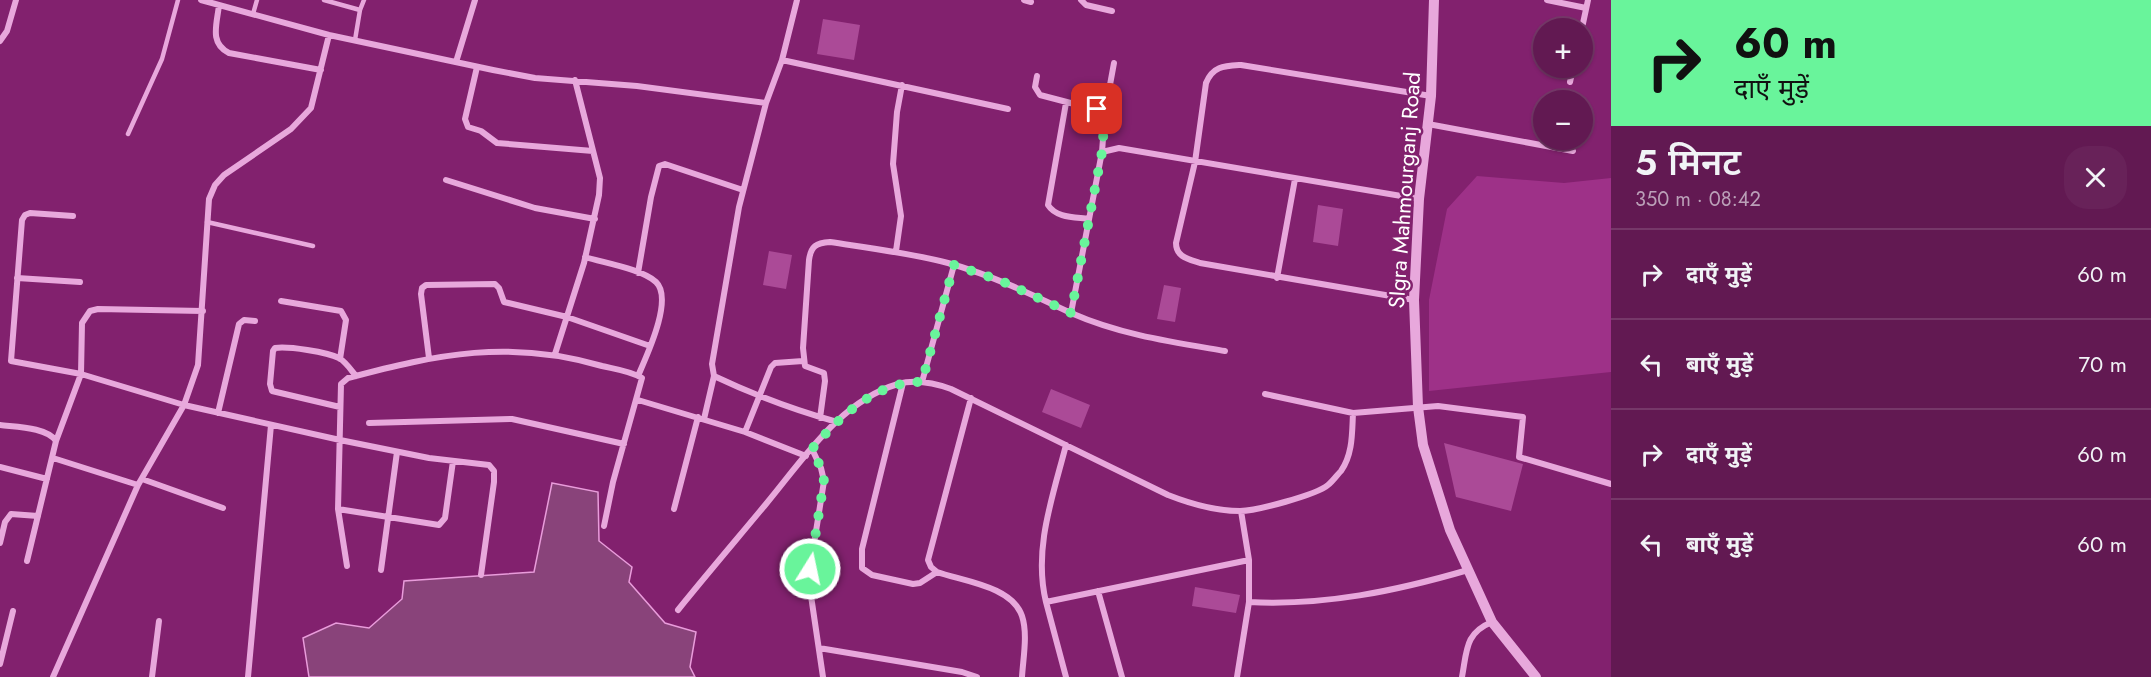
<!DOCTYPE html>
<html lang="hi">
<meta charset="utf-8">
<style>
:root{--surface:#621952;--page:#682259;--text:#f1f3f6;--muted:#bba0b8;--line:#763869}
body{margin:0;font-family:Jost,"Noto Sans Devanagari",sans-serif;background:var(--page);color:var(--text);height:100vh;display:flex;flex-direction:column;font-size:22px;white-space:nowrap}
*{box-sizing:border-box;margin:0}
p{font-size:20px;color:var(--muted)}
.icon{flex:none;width:33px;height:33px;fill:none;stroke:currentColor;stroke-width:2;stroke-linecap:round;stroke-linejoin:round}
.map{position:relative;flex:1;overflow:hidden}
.side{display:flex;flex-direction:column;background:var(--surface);width:540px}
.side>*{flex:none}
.banner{background:#69f49b;color:#111;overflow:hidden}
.controls{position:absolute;left:1533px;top:18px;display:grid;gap:12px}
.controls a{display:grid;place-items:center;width:60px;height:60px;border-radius:50%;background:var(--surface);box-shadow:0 2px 4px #0004,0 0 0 2px var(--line);font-size:30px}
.pin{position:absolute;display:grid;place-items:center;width:51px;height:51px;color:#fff;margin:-26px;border-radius:12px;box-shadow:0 3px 9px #0006}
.me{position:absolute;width:66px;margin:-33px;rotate:10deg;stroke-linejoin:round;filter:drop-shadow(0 0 4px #0008)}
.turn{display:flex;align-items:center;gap:21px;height:126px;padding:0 24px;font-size:27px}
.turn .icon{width:78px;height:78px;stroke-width:2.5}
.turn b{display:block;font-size:42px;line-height:51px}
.round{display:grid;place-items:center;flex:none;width:63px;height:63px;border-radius:24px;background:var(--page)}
.headline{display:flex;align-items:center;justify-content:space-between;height:102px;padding:0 24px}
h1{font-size:36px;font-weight:600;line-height:45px}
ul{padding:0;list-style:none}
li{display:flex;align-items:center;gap:18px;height:90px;padding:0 24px;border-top:2px solid var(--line)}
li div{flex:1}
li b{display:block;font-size:22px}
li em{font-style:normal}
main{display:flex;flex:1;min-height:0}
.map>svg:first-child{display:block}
.green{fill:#9e3188}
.water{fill:#89437a;stroke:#e99cdb;stroke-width:1.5}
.building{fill:#ab4a97}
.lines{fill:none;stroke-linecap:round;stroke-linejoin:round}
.service{stroke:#e8a8dc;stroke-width:4.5}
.minor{stroke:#e8a8dc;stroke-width:6}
.tertiary{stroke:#e8a8dc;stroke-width:10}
.route{stroke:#69f49b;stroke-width:10;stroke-dasharray:0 18}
.labels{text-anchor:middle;stroke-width:5;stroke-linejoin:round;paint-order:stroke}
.street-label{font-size:22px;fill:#fff;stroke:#82216e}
</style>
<main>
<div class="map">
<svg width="1611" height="677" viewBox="0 0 1611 677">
<rect width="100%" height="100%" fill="#82216e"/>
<path class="green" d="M1477,176L1564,183L1611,178V372L1429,391V300L1447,209Z"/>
<path class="water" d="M552,483L598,492L599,541L632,567L629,582L665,623L696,632L690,667L695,677H309L303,638L336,623L369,628L402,599L404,581L534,572Z"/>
<path class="building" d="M823,19L860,25L854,60L817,54Z
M1318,205L1343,209L1338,246L1313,242Z
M769,251L792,255L786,289L763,285Z
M1164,285L1181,288L1175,322L1157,319Z
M1051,389L1090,405L1081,428L1042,412Z
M1444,443L1523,464L1511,511L1456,497Z
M1195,587L1240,595L1236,613L1192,606Z"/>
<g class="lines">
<path class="service" d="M324,0L360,10L355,40
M360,10L364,0
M253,14L257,0
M128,134L162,59L178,0
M207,222L313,246"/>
<path class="minor" d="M201,0L329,35L493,70L535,78L637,86L766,103
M797,0L782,60L766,103L739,207L712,364L714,376C754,395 794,410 837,422
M1024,0L1031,2
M1081,0L1086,5L1112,11
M1547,0L1586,8
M219,5C217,24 209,43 229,53L321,70
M1582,28L1588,0
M0,41L7,31L16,0
M782,60L1008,109
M456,62L475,0
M477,67L465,119L468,127L481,131L497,143L593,151
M1037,76L1035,87L1040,95L1105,112L1102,152
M1570,82L1573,68
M1066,103L1048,205C1056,218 1075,217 1089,219
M1105,112L1114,63
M1428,124L1573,151
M446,180L535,208L595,219
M73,216L30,213L25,215L22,220L11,361L81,374L184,405L340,440L429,458L489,465L494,471V482L481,575
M896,251L901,216L893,164L897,112L902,85
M585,257C604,263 642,269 656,282C674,299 646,357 638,376
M638,273L651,197L659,166L665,164L743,190
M17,278L80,282
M1277,278L1295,179
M1414,300L1200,263C1188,259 1176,257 1176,243L1195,162L1206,83C1213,66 1224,66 1241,65L1431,96
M281,301L341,311L346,320L340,359
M1071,313C1121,335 1172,342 1225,351
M555,354L584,263L599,195L600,178L575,80
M429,358L421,294L422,288L426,285L495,284L499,288L504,302L567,317L650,346
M922,382L954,265
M903,383L862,549V568L872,575L913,584L920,583L937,572
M1265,394L1353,413L1438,406L1523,417L1519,457L1611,484
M971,398L928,560L931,567L937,572C962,581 1012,586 1022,616C1028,634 1023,659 1022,677
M638,400L745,432L806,456
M340,407L272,391L270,384L273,351L275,348C288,346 327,352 339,358C346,362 351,370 356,376
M218,413L239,324L244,320L255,321
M820,418L825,381L824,373L805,366L803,348L809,260C811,246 816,243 830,242C869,248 909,253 948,263C991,275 1031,294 1071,313L1101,157L1102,152L1119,148L1419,199
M704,419L714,376
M369,423L512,419L624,444
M0,425C15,427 47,427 56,441L27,561
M745,432L771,367L775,363L803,361
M56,441L81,374L82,323L90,311L98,309L203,311
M812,449L821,468L824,481L810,569V589L823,677
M53,458L138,485
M0,467L47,479
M142,479L223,508
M338,509L439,525L445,518L453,461
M674,509L698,417
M1241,511L1249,560
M0,543L5,522L11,514L38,516
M347,566L338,509L341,384L348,378C438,354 510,339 602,366C615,369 631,371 642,378L613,482L604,526
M381,570L397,452
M1098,591L1122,677
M1046,602C1033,549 1053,496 1066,445
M678,610C707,574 737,539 766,504C802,461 840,401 898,384C916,379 934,383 951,389L1168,495C1191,504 1215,511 1240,511C1256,511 1316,495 1328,485C1333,481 1337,475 1341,471C1353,454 1352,432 1353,413
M819,648L962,672L977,677
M0,664L13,611
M53,677L138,485L184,405L198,365L209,199L215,185L224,175L291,129L311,108L329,35
M152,677L159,621
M248,677L271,425
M1066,677L1046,602L1249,560V602C1324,606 1396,591 1468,570
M1237,677L1249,602
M1462,677C1467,650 1465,633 1492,622"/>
<path class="tertiary" d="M1434,0L1431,96L1419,199L1414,300L1418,407L1423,445L1450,530L1492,622L1536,677"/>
</g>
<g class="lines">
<path class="route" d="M810,569L824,481L821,468L812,449C839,417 877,381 922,382L954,265L999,280L1071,313L1102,152L1105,112L1097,109"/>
</g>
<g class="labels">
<g class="street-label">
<text transform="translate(1404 190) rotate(-86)" y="8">SIgra Mahmourganj Road</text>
</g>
</g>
</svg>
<div class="controls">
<a>+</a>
<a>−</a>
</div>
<div class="pin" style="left:1097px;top:109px;background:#d93025"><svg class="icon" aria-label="arrive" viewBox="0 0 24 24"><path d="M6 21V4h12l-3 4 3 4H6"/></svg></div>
<svg class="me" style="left:810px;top:569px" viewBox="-20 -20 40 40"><circle r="17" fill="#69f49b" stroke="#fff" stroke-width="3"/><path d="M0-11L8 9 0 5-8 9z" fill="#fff"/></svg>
</div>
<section class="side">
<div class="banner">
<div class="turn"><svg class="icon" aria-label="right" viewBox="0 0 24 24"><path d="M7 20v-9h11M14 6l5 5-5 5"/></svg><div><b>60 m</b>दाएँ मुड़ें</div></div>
</div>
<div class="headline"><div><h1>5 मिनट</h1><p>350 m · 08:42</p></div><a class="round"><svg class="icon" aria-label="close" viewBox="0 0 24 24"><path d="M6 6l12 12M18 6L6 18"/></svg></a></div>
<ul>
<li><svg class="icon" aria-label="right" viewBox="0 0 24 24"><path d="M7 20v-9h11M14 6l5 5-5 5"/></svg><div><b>दाएँ मुड़ें</b></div><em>60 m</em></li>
<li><svg class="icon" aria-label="left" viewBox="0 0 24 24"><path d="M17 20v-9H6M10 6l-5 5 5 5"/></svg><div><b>बाएँ मुड़ें</b></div><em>70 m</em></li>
<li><svg class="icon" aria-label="right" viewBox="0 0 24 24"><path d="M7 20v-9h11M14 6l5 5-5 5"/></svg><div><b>दाएँ मुड़ें</b></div><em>60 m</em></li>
<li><svg class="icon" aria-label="left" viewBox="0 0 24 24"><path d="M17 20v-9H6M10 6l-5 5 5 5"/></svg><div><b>बाएँ मुड़ें</b></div><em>60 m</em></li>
</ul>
</section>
</main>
